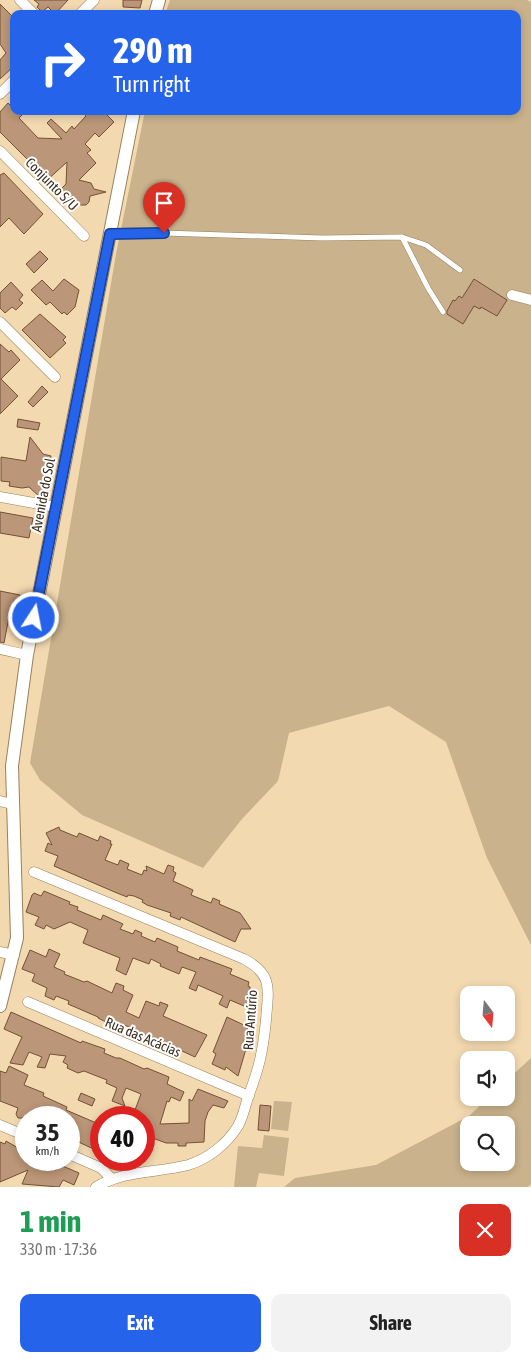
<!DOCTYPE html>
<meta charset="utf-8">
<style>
:root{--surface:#fff;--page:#f2f2f2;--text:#222;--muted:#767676;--accent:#2563eb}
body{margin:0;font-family:"Asap Condensed",sans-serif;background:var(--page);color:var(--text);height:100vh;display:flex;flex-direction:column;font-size:19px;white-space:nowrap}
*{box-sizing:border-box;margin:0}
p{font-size:16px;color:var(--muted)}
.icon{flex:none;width:28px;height:28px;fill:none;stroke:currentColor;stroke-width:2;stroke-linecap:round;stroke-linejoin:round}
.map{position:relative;height:1187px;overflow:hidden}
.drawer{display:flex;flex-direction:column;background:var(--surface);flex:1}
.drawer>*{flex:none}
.hud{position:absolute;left:10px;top:10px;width:511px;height:105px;border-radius:10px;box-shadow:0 2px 8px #0003;background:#2563eb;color:#fff;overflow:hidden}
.needle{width:32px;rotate:164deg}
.tools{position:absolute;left:460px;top:986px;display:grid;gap:10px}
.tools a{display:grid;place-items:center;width:55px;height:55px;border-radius:10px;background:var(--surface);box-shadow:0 2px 8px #0003;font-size:25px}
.speed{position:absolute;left:15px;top:1106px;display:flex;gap:10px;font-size:25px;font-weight:700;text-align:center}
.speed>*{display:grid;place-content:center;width:65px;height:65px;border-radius:50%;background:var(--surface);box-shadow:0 2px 8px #0003;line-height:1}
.speed small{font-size:12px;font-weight:400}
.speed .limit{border:8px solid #d22;background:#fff;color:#111}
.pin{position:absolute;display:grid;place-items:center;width:42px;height:42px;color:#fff;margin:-51px -21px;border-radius:50% 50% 50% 0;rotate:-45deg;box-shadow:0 0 5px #0007}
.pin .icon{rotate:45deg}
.me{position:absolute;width:55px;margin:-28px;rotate:11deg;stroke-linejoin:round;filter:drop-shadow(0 0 4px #0008)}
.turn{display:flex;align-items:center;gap:18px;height:105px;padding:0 20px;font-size:22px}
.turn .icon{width:65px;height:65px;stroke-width:2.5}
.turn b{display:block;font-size:35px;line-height:42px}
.round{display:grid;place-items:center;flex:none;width:52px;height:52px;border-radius:10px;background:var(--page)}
.headline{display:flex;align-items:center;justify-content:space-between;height:85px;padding:0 20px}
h1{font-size:30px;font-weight:700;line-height:38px;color:#1e9e55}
.primary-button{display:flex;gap:10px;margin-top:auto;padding:10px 20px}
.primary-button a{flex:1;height:58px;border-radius:10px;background:var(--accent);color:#fff;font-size:20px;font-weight:700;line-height:58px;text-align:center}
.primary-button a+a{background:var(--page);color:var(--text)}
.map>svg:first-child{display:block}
.green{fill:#c9b28c;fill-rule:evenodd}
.building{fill:#bb9678;stroke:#735135}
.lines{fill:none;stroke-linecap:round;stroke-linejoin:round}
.service-casing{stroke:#988059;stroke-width:6}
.minor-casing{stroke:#988059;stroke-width:11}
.tertiary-casing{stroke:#988059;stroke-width:14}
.service{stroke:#fff;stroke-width:5}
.minor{stroke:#fff;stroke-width:10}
.tertiary{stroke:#fff;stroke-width:12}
.route-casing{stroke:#184099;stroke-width:12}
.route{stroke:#2563eb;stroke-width:9}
.labels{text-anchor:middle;stroke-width:4;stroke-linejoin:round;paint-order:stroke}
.street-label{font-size:14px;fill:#372d1d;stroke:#fefefe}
</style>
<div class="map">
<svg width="531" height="1187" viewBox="0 0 531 1187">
<rect width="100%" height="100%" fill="#f3d9b0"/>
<path class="green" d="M170,0H527L531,2V945L487,858L446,742L389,706L289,733L278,781L242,819L203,868L82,815L40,780L30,763L116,254L145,111H518V14H165Z
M531,1058V1184L528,1187H284L295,1178L376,1165L469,1116L488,1098H506V1081ZM469,1125H506V1162H469Z
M274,1101L292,1102L288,1131L271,1129Z
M264,1135L289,1138L284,1176L259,1173L256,1187H234L238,1146L262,1148Z"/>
<path class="building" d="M34,0H68L55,14L48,7L42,12L37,7L39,4Z
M123,0H142L140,8L123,7Z
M0,4L14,18V66L0,79V60L6,53L0,44Z
M8,103L14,109V111H26L19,118L38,138L62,139L47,123L51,119L66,133L72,126L74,129L86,116L81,111H103L114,122L99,137L95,133L85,144L91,150L87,153L96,163L79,180L91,183L94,189L106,192L90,196L89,202L86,205H81L74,202L71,205L59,191L66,184L67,162L45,182L34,171L36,169L28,160L0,132V112Z
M4,173L43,214L24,234L9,218L0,227V175Z
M40,251L48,259L34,273L26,264Z
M64,279L79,290L75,307L67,315L64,312L62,314L50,302L46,305L31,290L42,280L53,291Z
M474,279L507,300L497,316L481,307L480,309L474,306L463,324L447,314V311L453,300L455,301L459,296L462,298Z
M11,282L23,295L19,300L23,303L16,310L12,307L5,313L0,308V293Z
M40,314L66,337L63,340L66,343L50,358L22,330Z
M0,344L9,352L11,350L20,360L1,379L18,396L0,414Z
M42,386L48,392L33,407L28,402Z
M18,419L40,423L38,430L17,427Z
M30,437L43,454L51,456L47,476H50L47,492L40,497L29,487L22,488L9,486L10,482L1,481V457L26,461Z
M0,512L33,518L29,538L0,533Z
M0,591L20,595L16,617H9L4,643L0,642Z
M59,827L60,830L77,837L79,833L98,841L100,836L111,841L110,844H112L105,860L118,865L120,860L129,864L127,869L142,875L144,870L147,871L146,866L164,874L168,865L174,867L173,871L176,873L173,881L193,890L191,895L211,903L213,898L220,901L219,904L240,913L251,929H241L235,942L181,917L180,920L170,916L171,913L147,905L142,902L143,900L134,896L128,895L127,897L117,893L54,866L58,856L45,851L48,843L52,845L46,833Z
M44,891L70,902L69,904L78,907L77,910L101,920L103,915L123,924L120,929L133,934L135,930L142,933L141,936L155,942L157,938L178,947L177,951L199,960L200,957L232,969L230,974L249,982L248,986L250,987V995L248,1004L244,1006L230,1000L227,1008L219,1004L223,996L198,985L196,991L189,988L196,972L182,967L179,974L160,966L161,964L151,959L149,964L133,958L126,975L116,970L120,958L83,943L88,930L70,922L54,929L46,925L44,929L35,925L39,917L26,912L32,895L34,893L41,896Z
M49,949L60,954L54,967L65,972L64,974L84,982L87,981L112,993L116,983L124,986L123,990L133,995L126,1012L139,1018L146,1001L159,1006L160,1002L168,1005L163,1016L207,1035L195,1057L154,1038L153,1041L134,1033L135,1029L113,1021L108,1019L106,1022L98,1018V1017L68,1004L69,1001L56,996L54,1000L45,996L47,988L32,981L35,974L22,969L30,950L46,957Z
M11,1012L81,1043L82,1041L105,1049L104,1053L116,1058H120L144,1069L147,1068L169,1077L167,1084L184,1092L180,1101L171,1097L169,1102L167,1101L160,1124L189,1123V1099L192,1101L198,1089L228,1101L224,1108L213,1105L208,1112L205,1121L204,1142L186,1143V1146H178V1143H166L150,1137L144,1134V1118H132L141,1094L126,1088L122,1098L125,1106L112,1101L117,1088L106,1083L107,1080L84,1071L78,1073L67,1068L68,1065L63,1062L66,1056L50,1054L45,1068L37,1067L42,1057L29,1052L23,1065L10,1063L22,1037L4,1029Z
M227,1017L248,1027L244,1041L248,1042L238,1076L226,1067L225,1070L212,1064L216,1054L213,1052Z
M9,1066L28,1075L24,1085L44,1093L43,1096L67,1107L66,1110L101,1125L100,1152L70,1138L69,1118H18L16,1114L18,1108L0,1101V1071L6,1073Z
M81,1093L95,1099L92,1106L78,1100Z
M260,1105L271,1106L269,1131L258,1130Z
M6,1141L25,1152L26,1160H43L42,1164L56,1170L58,1164L79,1173L74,1185L63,1180L59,1187L22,1184L28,1170L0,1182V1142L5,1144Z"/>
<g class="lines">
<defs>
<path id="service" d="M110,234L164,233L322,238L402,237L426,245L460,270
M402,237L428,288L443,312"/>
<path id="minor" d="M20,0L34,14
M80,14L94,0
M0,94L14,80
M0,151L84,236
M512,295L531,300
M0,322L55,377
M0,497L56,507
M0,649L27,655
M0,801L12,804
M34,872L244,959C274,975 268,990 266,1020C263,1051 259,1069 248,1097C245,1107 243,1117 238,1126C227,1144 208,1159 188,1165C156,1173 125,1170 96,1187
M0,952L14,955
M28,1002L249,1096
M0,1125L26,1136
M69,1154L101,1168L111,1178"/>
<path id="tertiary" d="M155,14L159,0
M0,1006L17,938L12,766L27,655L134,111"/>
</defs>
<use href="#service" class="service-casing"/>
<use href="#minor" class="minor-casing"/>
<use href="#tertiary" class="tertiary-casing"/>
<use href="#service" class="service"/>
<use href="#minor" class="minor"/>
<use href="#tertiary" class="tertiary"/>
</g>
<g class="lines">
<defs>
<path id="route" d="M34,618L110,234L164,233"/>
</defs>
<use href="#route" class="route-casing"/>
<use href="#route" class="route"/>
</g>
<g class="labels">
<g class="street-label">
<text transform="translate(52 184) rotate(45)" y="5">Conjunto S/U</text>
<text transform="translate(43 495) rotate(-79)" y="5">Avenida do Sol</text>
<text transform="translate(250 1020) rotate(-86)" y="5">Rua Antúrio</text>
<text transform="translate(143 1037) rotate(23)" y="5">Rua das Acácias</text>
</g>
</g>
</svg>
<div class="tools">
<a><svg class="needle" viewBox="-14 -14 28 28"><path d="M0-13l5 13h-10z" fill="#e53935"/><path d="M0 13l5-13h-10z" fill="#767676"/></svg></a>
<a><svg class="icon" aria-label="sound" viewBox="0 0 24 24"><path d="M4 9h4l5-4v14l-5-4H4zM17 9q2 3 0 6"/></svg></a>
<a><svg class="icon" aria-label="search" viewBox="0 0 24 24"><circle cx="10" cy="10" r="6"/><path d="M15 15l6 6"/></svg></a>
</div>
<div class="speed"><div>35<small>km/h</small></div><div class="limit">40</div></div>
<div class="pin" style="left:164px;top:233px;background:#d93025"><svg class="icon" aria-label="arrive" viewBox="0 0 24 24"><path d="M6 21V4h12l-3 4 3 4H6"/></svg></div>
<svg class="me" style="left:34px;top:618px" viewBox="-20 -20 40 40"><circle r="17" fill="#2563eb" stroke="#fff" stroke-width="3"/><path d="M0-11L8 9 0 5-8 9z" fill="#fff"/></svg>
<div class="hud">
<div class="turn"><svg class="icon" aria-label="right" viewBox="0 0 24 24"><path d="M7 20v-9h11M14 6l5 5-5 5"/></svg><div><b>290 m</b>Turn right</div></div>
</div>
</div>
<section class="drawer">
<div class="headline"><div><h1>1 min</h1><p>330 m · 17:36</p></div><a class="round" style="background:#d93025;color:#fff"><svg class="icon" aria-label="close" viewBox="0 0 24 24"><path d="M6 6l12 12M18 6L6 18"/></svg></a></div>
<div class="primary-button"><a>Exit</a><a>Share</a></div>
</section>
